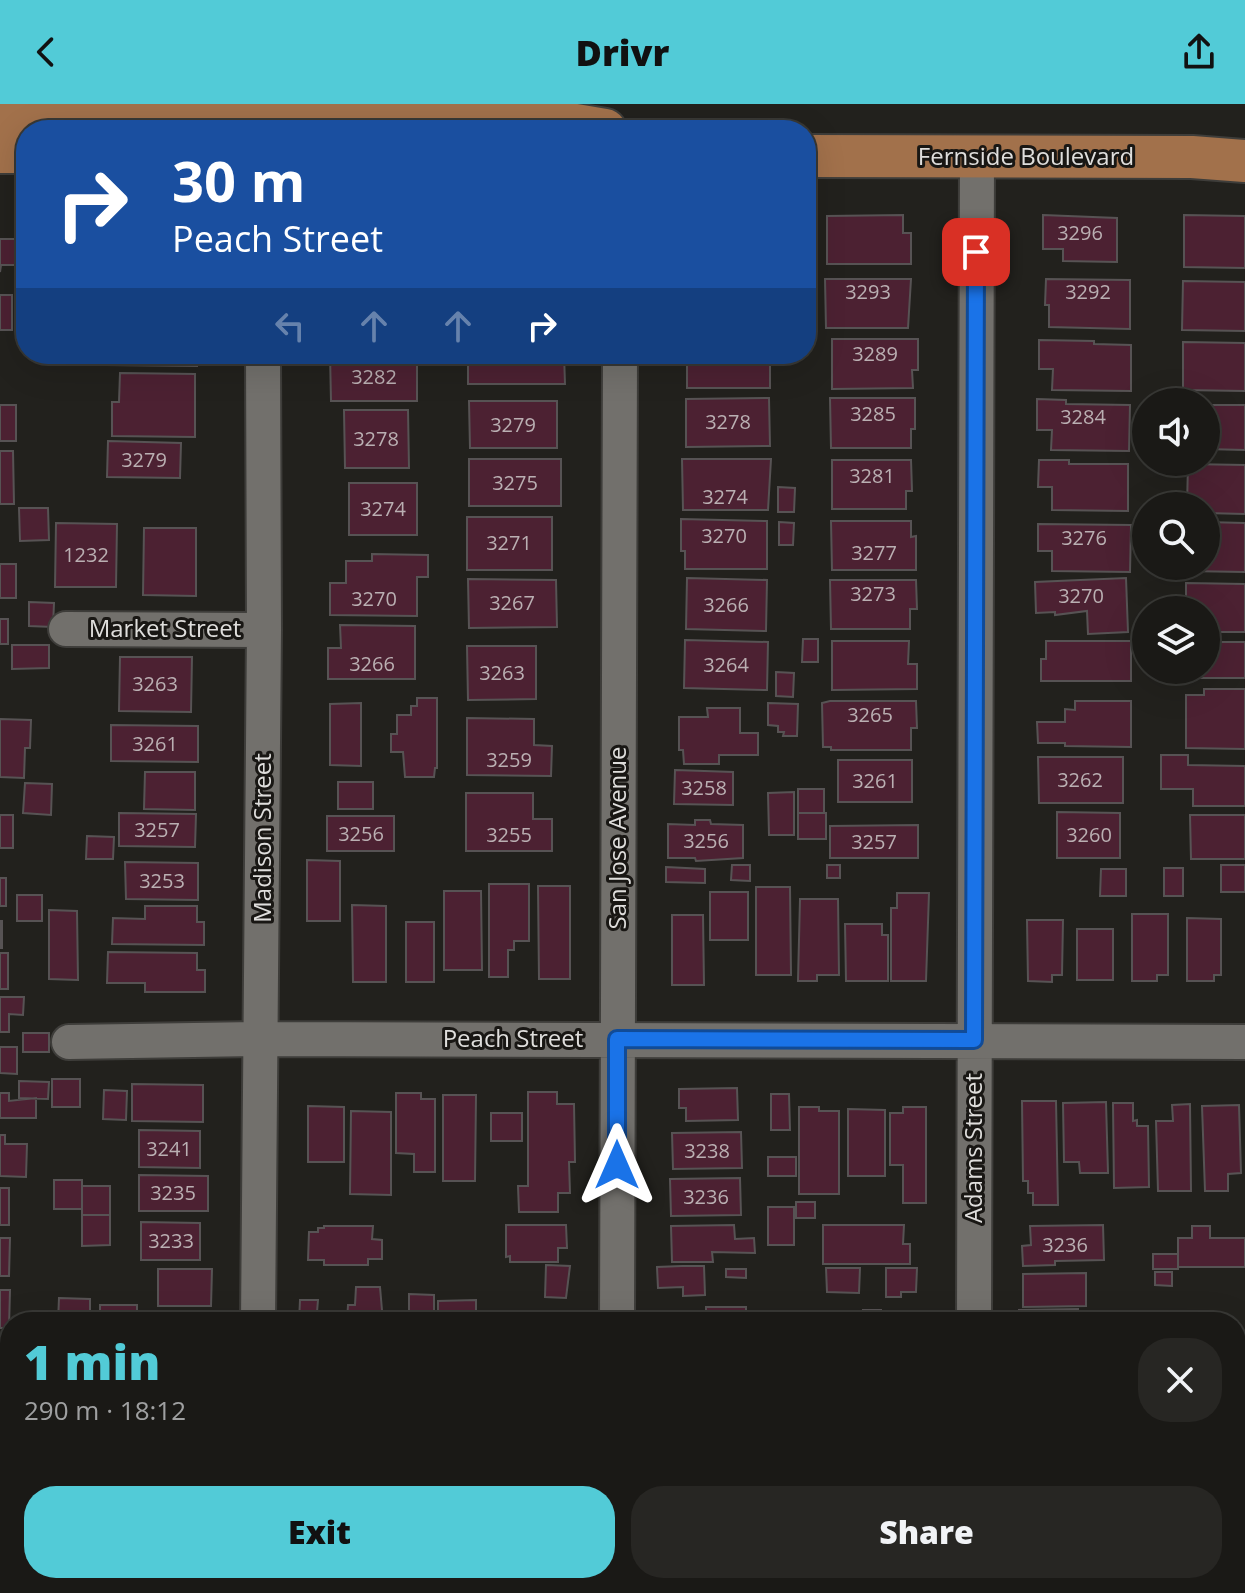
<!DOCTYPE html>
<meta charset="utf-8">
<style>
:root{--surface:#1a1916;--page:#272623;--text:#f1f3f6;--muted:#9fa0a1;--line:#383835;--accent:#52cbd7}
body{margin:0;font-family:"Open Sans",sans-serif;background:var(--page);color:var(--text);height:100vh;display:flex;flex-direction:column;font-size:30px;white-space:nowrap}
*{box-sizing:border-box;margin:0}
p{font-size:26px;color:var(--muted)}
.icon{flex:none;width:44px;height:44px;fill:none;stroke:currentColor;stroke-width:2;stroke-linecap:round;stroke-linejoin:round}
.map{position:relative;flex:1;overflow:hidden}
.panel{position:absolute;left:0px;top:1208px;width:1246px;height:282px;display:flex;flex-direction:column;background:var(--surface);border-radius:32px 32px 0 0;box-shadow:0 8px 32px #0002,0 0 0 2px var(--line)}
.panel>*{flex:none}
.top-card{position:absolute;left:16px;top:16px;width:800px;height:244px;border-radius:32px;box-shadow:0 8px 32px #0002,0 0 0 2px var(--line);background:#1a4fa0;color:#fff;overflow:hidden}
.controls{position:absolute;left:1132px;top:284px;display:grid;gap:16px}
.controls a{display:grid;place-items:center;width:88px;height:88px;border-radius:50%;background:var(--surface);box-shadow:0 8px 32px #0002,0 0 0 2px var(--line);font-size:40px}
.pin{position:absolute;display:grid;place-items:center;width:68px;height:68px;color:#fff;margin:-34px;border-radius:16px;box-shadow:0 4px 12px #0006}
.me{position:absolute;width:88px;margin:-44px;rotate:0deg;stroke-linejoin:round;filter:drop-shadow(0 0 6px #0008)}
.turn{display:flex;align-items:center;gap:28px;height:168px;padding:0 24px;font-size:36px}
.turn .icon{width:104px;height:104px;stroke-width:2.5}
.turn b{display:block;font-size:56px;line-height:68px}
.lanes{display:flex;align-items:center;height:76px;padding:0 24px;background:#0003;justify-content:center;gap:40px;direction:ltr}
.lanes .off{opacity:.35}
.round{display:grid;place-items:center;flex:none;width:84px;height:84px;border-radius:32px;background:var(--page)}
.headline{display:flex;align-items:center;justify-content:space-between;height:136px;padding:0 24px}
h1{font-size:48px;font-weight:800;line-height:60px;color:var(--accent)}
.cta{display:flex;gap:16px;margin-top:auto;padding:16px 24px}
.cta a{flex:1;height:92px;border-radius:32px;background:var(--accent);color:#111;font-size:32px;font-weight:800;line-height:92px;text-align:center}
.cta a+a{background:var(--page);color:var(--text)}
header{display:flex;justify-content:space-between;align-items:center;height:104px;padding:0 24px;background:var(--accent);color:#111;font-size:36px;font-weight:800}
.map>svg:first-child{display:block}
.building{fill:#4c2132;stroke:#575354;stroke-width:2}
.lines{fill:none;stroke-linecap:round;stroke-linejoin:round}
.minor-casing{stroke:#3e3d3a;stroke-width:38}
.major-casing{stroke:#3e3d3a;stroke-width:46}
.minor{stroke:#72706c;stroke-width:34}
.major{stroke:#a2714b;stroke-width:42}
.route-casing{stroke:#114b97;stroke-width:20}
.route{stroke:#1a73e8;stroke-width:14}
.labels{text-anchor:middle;stroke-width:6;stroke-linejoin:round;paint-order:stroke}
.number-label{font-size:20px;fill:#baafb2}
.street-label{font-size:24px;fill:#dfdedc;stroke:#191714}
</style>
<header><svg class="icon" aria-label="back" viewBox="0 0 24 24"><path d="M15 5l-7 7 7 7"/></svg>Drivr<svg class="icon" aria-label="share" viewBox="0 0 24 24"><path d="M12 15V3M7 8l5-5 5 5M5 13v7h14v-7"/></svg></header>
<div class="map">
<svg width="1245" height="1489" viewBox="0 0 1245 1489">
<rect width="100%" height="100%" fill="#22211d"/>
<path class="building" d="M903,111V129H911V160H827V112Z
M1043,111L1117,114V158L1063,157V145H1043Z
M1184,111L1245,112V164L1184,163Z
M0,135H22L23,161H1L0,168Z
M22,164H26V186H22Z
M825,175H911L908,224H826Z
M1046,175L1130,176V225L1049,223V201H1045Z
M1183,177L1245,178V227L1182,226Z
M0,191H12V226H0Z
M832,235H918V266H912L913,284L832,285Z
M1039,236L1094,237V240L1131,241V287L1052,286L1053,265H1039Z
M1183,238L1245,239V287L1183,286Z
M107,250H197V262L107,261Z
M330,250H417V297H331Z
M468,250H564L565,280H468Z
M682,250H770V284H687V260H682Z
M120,269L195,270V333L112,332V298H119Z
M769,294L770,342L686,343V295Z
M830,294H915V325H911V344H831Z
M1037,295L1066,296V300L1130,301L1129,347L1051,346L1052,326H1037Z
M469,297H557V344H470Z
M0,301H16V337H0Z
M1206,301H1245V346L1206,345Z
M344,306H408L409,364H345Z
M108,337L181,339L180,374L107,373Z
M0,347H13L14,400H0Z
M469,355H561V402H469Z
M682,355H771L768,406H683Z
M832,356H911L912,387H906V405H832Z
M1039,356H1069V360H1128V407L1052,406V383H1038Z
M1188,360L1245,361V410L1206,409V402H1187Z
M349,379H417V431H349Z
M778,383L795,384L794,408H778Z
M19,404H48L49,436L20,437Z
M467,413H552V466H467Z
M681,415L767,417V465H685V447H681Z
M831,417H911V433L916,432V466H832Z
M779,418L794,419L793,441H779Z
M1206,418L1245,419V468L1187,467V462H1206Z
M56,419L117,420L116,483H55Z
M1038,420L1131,421L1130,468L1052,467V447H1038Z
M144,424H196V492L143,491Z
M372,450L428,451V473H417V512L330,511V479H346V457H372Z
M0,460H16V494H0Z
M687,474L767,476L766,527L686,525Z
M1126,474L1128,528L1088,530L1087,507L1055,511V508L1036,509L1035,478Z
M468,475L556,476L557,523L469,524Z
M830,476H916L917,505H910V525H831Z
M1186,479L1245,480V528H1206V506H1186Z
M29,498L54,499L53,523L29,522Z
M0,515H8V540H0Z
M340,521L415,522V575H328V544H341Z
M803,535H818V558H802Z
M685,536L768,538L767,586L684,584Z
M832,537H909L908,560H917V585L832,586Z
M1046,537H1131V577H1041V555H1046Z
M1206,538H1245V574H1178V566H1206Z
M12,541H49V564L12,565Z
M467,542H536V595L468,596Z
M120,553H192L191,608L119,607Z
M776,568L794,569L793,593L776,592Z
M1204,585H1245V645L1186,644V591H1204Z
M417,594H437V664H435L434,673H405L403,648H391V630H397V611H411V602H417Z
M830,597H916L917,624H911V646H831V643H823L822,599Z
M1075,597H1131V643L1065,642V639H1038L1037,618H1065V605L1075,606Z
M361,599V662L330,661V600Z
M768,599L798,600L797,632H783L784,628H778V622L768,621Z
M707,604H740V629H758V651H719V660H684L683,646H679V613H708Z
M467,614L534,615V641L552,642L551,672L467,671Z
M0,615L31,616L30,644H25L24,674L0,673Z
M111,621L198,622V658L111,657Z
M1161,651H1188V661L1245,662V702H1193V685H1161Z
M1038,653H1123V699H1039Z
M838,656H912V698H838Z
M675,666L733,668V701L674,700Z
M145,668H195V706L144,705Z
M338,678H373V705H338Z
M25,679L52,680L51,711L23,709Z
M798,685H824V709H798Z
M794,688V731H769L768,689Z
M466,689H533V715H552V747H466Z
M1057,708L1120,709V754H1057Z
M119,709L196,710L195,743L119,742Z
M798,709H826V735H798Z
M0,711H13V744H0Z
M1190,711H1245V755H1191Z
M327,712H394V747H327Z
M695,716H710L711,720L743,721V754L696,757L695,754H668V720L695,721Z
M918,721V754H830V722Z
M87,732L114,733L113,755H86Z
M307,756L340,757V817H307Z
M125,758L198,759V796L126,795Z
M732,761H750V777L731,776Z
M827,761H840V774H827Z
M1221,761H1245V788H1221Z
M666,763L705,765V779L666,778Z
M1164,764H1183V792H1164Z
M1101,765H1126V792H1100Z
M0,774H6V802H0Z
M489,780H529V837H514V846H508V873H489Z
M538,782H570V875H539Z
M756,783H790L791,871H756Z
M444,787H481L482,866H444Z
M710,788H748V836H710Z
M897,789H929L926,877H891V804H897Z
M17,791H42V817H17Z
M800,795H838L839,871H817V877H798Z
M352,801L386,802V878H353Z
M145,802H197V818H204V841L112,840L113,814L145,815Z
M49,806L77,807L78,876L49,875Z
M1132,810H1168V871H1157V877H1132Z
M672,811H703L704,881H672Z
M1187,814L1221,815V871H1214V877H1187Z
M1027,816H1063L1062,871H1052V878L1028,877Z
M0,817H2V844H0Z
M406,818H434V878H406Z
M845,820H882V831H888V877H846Z
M1077,825H1113V876H1077Z
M108,848L197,849V866H205V888H145V879H107Z
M0,849H8V885H0Z
M0,893H24L23,911L9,910V928H0Z
M23,929H49V948H23Z
M0,943H17V970L0,969Z
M52,975H80V1003H52Z
M19,977L49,978L48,995L19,994Z
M132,980L203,981V1018L132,1017Z
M737,984L738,1016L686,1017V1004H679V985Z
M104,986L127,987L126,1016L103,1015Z
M528,988H557V1000H574L575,1058H569L570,1089H558V1108H519L518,1082H528Z
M0,989H9V997L36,994V1014H0Z
M396,989H421V995H435V1068H414V1050L396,1049Z
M771,990H789L790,1026H771Z
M443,991H476L475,1077H443Z
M1022,997H1056L1058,1101H1033V1089H1028V1077H1023Z
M1106,998L1108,1069H1080L1079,1058H1064L1063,999Z
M1113,999H1133V1017L1137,1016V1022H1148L1149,1083L1114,1084Z
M1190,1000L1191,1087H1158L1156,1017H1173L1172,1001Z
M1239,1001L1241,1069L1228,1070V1087H1205L1202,1002Z
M308,1002L344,1003V1058H308Z
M799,1003H819V1007H839V1090H799Z
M903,1003H926V1099H903V1061H890V1009H903Z
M848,1005L885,1006V1072H848Z
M351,1007L391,1008V1091L350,1090Z
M491,1009H522V1037H491Z
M139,1026L200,1027V1064L139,1063Z
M741,1028L742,1064L673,1065L672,1029Z
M0,1031H5V1040H27L26,1073L0,1072Z
M768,1053H796V1072H768Z
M139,1071L208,1072V1107H139Z
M740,1074L741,1111L671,1112L670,1075Z
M54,1076H82V1105H54Z
M82,1082H110V1111H82Z
M0,1084H9V1121H0Z
M796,1098H815V1114H796Z
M768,1103H794V1141H768Z
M82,1111H110V1141L82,1142Z
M141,1118L200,1119V1156H141Z
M506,1121H566L567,1144H558V1158H510V1152L506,1153Z
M734,1121L735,1135L754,1134L755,1149L712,1148L713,1158H672L671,1122Z
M823,1121H904L903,1140H910V1160H823Z
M1103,1121L1104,1156L1055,1157V1161L1023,1162L1022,1142L1031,1141L1030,1122Z
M324,1122H373L372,1135L382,1136V1155H368V1161H324V1156H308L309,1128H318V1124H324Z
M1192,1122H1210V1134H1245V1163H1178V1134H1192Z
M0,1134H10L9,1172H0Z
M1153,1150H1178V1165H1153Z
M546,1161L570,1162L566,1194L545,1193Z
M682,1162H704L705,1191L683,1192V1183L658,1184L657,1163Z
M826,1164H860L859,1189L827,1188Z
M886,1164H917L916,1188H901V1193H886Z
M158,1165H212L211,1202H158Z
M726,1165H746V1174L726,1173Z
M1155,1168H1172V1182L1155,1181Z
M1086,1169V1202L1023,1203V1170Z
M356,1183H380L383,1218H347L348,1201H355Z
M0,1186H10L9,1224H0Z
M409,1190L434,1191V1218H401V1214L409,1213Z
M59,1194L90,1195V1218H58Z
M300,1196H318L317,1208H335V1218H299Z
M476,1196V1218H438V1197Z
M100,1201H137V1218H100Z
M706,1203H746V1218H706Z
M1078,1205V1218H1019V1206Z
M863,1206H881V1211H885V1218H844V1210L863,1211Z
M490,1210H518L517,1218H489Z
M534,1210L568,1211V1218H534Z
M158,1211H212V1218H158Z
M659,1213L700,1214V1218H659Z
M1172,1215H1191V1218H1172Z
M795,1216L834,1217V1218H795Z
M0,1235L10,1236V1297H0Z
M0,1387H10V1428H0Z
M1245,1406V1477L1239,1476L1237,1407Z
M0,1443H9L10,1481H0Z
M121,1480H212V1489H121Z
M315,1480H366V1488L373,1489H315Z
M663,1480H700V1489H663Z
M707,1480H744V1489H707Z
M887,1480H924V1489H894V1480Z
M1021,1480H1063V1489H1021Z
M1132,1480H1170V1487H1132Z"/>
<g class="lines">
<defs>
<path id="minor" d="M66,525L264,526
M69,938L262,935L1245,938
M258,1218L264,526L263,250
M617,1218L620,250
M974,1218L977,53
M0,1338H10
M1236,1343H1245
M257,1480V1489
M615,1489V1480
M974,1489V1480"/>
<path id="major" d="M0,11L523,12L605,26
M0,48H26
M806,52L1192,53L1245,57"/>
</defs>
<use href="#minor" class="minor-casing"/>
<use href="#major" class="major-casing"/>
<use href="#minor" class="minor"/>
<use href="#major" class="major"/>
</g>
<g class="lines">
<defs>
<path id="route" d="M617,1061V935L974,936L976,148"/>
</defs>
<use href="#route" class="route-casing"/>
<use href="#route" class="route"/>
</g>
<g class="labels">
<g class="number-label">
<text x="1080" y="136">3296</text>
<text x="868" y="195">3293</text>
<text x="1088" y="195">3292</text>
<text x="875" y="257">3289</text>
<text x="374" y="280">3282</text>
<text x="873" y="317">3285</text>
<text x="1083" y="320">3284</text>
<text x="728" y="325">3278</text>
<text x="513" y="328">3279</text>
<text x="376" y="342">3278</text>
<text x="144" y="363">3279</text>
<text x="872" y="379">3281</text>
<text x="515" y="386">3275</text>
<text x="725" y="400">3274</text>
<text x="383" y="412">3274</text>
<text x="724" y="439">3270</text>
<text x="1084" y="441">3276</text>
<text x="509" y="446">3271</text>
<text x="874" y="456">3277</text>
<text x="86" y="458">1232</text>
<text x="873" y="497">3273</text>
<text x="1081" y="499">3270</text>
<text x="374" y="502">3270</text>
<text x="512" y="506">3267</text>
<text x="726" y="508">3266</text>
<text x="372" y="567">3266</text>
<text x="726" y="568">3264</text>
<text x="502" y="576">3263</text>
<text x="155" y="587">3263</text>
<text x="870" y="618">3265</text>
<text x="155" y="647">3261</text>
<text x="509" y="663">3259</text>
<text x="1080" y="683">3262</text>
<text x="875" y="684">3261</text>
<text x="704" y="691">3258</text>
<text x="157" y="733">3257</text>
<text x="361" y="737">3256</text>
<text x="509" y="738">3255</text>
<text x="1089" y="738">3260</text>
<text x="706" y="744">3256</text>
<text x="874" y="745">3257</text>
<text x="162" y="784">3253</text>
<text x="169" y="1052">3241</text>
<text x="707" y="1054">3238</text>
<text x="173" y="1096">3235</text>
<text x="706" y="1100">3236</text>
<text x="171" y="1144">3233</text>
<text x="1065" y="1148">3236</text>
</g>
<g class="street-label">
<text x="1026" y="61">Fernside Boulevard</text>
<text x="165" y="533">Market Street</text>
<text transform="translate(263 734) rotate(-90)" y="8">Madison Street</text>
<text transform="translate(618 734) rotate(-90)" y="8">San Jose Avenue</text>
<text x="513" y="943">Peach Street</text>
<text transform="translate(974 1044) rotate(-90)" y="8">Adams Street</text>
</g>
</g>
</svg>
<div class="controls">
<a><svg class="icon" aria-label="sound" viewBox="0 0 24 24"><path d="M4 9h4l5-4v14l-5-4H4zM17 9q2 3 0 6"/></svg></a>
<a><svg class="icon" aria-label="search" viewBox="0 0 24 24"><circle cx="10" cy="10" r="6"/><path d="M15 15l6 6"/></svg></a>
<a><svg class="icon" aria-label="layers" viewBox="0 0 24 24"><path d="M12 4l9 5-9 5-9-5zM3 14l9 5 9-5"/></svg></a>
</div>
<div class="pin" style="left:976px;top:148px;background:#d93025"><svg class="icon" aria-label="arrive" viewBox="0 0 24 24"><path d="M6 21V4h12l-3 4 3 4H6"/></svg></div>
<svg class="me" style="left:617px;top:1061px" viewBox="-20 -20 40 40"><path d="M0-17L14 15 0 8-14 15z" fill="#1a73e8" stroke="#fff" stroke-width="4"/></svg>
<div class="top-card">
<div class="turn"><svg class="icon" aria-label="right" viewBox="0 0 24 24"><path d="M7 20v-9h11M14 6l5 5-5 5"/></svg><div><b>30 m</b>Peach Street</div></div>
<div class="lanes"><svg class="icon off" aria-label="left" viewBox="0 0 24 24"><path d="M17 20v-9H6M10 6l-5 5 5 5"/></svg><svg class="icon off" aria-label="ahead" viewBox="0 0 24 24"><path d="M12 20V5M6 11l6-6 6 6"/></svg><svg class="icon off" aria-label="ahead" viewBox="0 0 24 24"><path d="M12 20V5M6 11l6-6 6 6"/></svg><svg class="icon" aria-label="right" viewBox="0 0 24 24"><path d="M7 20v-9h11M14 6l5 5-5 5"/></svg></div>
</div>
<section class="panel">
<div class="headline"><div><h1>1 min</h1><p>290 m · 18:12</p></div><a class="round"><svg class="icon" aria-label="close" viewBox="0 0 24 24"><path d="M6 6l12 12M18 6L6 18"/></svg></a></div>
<div class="cta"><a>Exit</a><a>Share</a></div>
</section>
</div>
